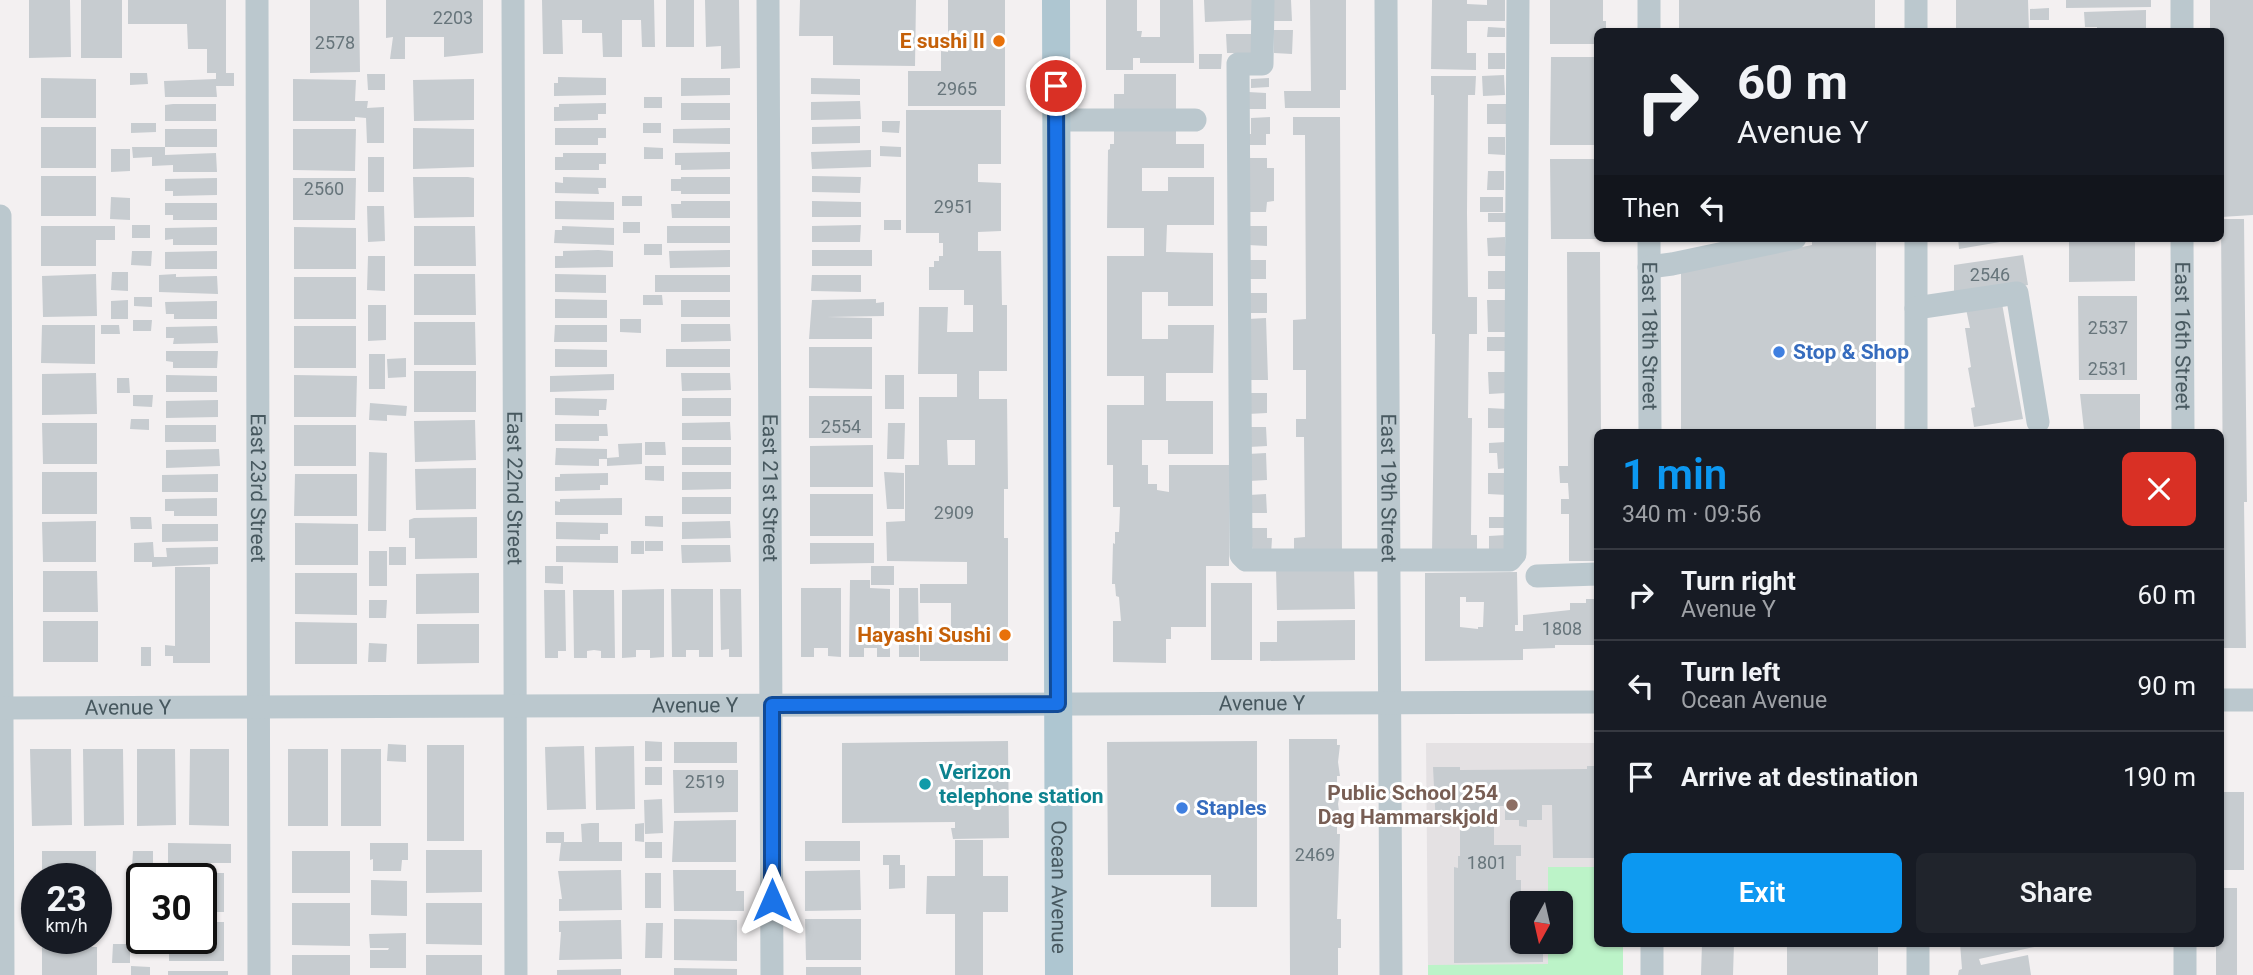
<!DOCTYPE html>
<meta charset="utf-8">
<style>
:root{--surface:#171b24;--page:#20242c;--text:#f1f3f6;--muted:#9ea1a6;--line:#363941;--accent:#0c98f1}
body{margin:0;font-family:Roboto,sans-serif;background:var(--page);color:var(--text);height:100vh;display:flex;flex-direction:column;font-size:26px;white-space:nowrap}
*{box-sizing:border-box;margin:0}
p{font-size:23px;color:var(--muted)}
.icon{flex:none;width:38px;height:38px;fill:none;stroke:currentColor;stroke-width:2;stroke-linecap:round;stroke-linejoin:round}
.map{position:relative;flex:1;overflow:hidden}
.panel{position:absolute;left:1594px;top:429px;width:630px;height:518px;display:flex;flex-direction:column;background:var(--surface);border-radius:10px;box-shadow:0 2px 5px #0004}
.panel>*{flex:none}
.top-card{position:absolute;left:1594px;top:28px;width:630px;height:214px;border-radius:10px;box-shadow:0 2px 5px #0004;background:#171b24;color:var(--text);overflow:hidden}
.needle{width:46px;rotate:188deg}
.controls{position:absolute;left:1510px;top:891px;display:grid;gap:14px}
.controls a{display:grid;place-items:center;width:63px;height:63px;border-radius:10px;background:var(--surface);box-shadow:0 2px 5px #0004;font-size:35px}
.speed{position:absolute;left:21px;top:863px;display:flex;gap:14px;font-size:35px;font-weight:700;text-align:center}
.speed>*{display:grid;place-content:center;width:91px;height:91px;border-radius:50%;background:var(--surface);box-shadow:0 2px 5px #0004;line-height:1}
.speed small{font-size:18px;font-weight:400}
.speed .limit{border:4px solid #111;border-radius:10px;background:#fff;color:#111}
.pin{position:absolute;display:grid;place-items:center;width:60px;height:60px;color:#fff;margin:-30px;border:4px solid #fff;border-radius:50%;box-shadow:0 2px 7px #0007}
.me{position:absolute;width:77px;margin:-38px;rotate:0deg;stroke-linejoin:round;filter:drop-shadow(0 0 5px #0008)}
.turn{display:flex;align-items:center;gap:24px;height:147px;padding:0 28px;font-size:32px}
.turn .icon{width:91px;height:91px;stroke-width:2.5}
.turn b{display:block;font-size:49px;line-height:60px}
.then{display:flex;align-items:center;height:66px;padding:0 28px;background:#0003;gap:14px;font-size:26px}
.round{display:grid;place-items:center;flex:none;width:74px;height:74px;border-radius:10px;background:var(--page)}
.headline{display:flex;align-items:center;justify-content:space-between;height:119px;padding:0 28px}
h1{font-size:42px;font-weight:600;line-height:52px;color:var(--accent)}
.cta{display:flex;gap:14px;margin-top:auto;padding:14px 28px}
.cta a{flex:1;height:80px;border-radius:10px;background:var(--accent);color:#fff;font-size:28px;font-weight:600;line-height:80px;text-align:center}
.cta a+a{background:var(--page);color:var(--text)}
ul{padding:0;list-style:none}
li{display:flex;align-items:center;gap:21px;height:91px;padding:0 28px;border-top:2px solid var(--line)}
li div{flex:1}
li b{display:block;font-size:26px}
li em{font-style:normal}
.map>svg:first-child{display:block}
.education{fill:#e4e1e3}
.green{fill:#bcf3c8}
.building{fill:#c7ccd0;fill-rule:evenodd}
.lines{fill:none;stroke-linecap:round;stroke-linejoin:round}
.minor{stroke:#bbc8ce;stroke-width:23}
.major{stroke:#aec6d1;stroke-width:28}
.route-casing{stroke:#114b97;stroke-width:18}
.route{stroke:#1a73e8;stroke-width:12}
.food-dot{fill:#e8710a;stroke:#fff;stroke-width:2.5}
.shop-dot{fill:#3f7fe0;stroke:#fff;stroke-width:2.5}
.culture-dot{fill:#0f9aa8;stroke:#fff;stroke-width:2.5}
.education-dot{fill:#8d6e63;stroke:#fff;stroke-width:2.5}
.labels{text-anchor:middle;stroke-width:6;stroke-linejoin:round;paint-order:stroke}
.number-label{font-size:18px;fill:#67757b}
.food-label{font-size:21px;font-weight:bold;fill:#c56008;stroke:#fff;text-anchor:end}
.street-label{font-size:21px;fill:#47585f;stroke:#fff}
.shop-label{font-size:21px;font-weight:bold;fill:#366cbe;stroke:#fff;text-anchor:start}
.culture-label{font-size:21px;font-weight:bold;fill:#0d838f;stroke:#fff;text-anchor:start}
.education-label{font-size:21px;font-weight:bold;fill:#785e54;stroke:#fff;text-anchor:end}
</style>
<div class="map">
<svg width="2253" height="975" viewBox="0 0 2253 975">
<rect width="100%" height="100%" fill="#f3f0f1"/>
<path class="education" d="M1426,743H1598V867H1548V903H1522V942H1548V965H1428Z"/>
<path class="green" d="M1548,867H1598V943H1623V975H1428V965L1548,964V942H1561V903H1548Z"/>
<path class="building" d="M29,0H70L71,57L29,58Z
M81,0H122V58H81Z
M128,0H226V73H234V86H216L217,97H165L164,81L216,79V73H207V49H188L187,24H128Z
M310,0H359L360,72L310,73Z
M386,0H483V53L444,57V37H405V59H390L393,37L386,38Z
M542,0H654L655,47H642L641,20H622V57H603L602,33H582V20H562L563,54H543Z
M666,0H694V47H666Z
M705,0H739L740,68L721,69V46L706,47Z
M800,0H916L915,66L833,65V36H799Z
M948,0H1005V106H908V71H941V51L948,52Z
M1106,0H1137V31H1142L1141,37H1160V0H1193L1194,63H1140V58H1133V70H1106Z
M1204,0H1255L1256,20L1205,22Z
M1274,0H1291L1292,21H1274Z
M1310,0H1346V90H1340V108H1285L1284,91H1311Z
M1432,0H1467V4L1487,5V0H1505V21H1467V53H1476V70L1431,69Z
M1550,0H1603V21H1606V32H1598V44H1550Z
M1679,0H1875V32H1679Z
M1956,0H2028L2029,32H1956Z
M2066,0H2151V7L2066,8Z
M2210,0H2253V215L2221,217V32H2210Z
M2049,8V20H2030V9Z
M2146,10V29L2097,30V27H2085L2084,12Z
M1488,27L1505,28V37H1487Z
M1274,30H1293L1292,54L1274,53Z
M1226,34H1254V53H1227Z
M1488,53H1505V69H1488Z
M1199,54H1222L1221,69H1199Z
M1551,57H1598V145H1550Z
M130,73H147L148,84L130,85Z
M367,74H385V90H368Z
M1124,74H1176V114H1114V94H1124Z
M1504,75L1505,95L1483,96L1482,76Z
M1431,76H1476L1475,95H1468L1467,213L1468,297H1477V334H1469L1468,418H1472L1471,535H1477V554H1432L1435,334H1432L1434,95H1431Z
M558,77L606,78V95L554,96V83H558Z
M41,78L96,79V118H41Z
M681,78H730V95L681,96Z
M811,78L860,79V95L811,94Z
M1269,78V87L1251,88V79Z
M293,79L356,80L355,101H368L367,108L384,107V143H367L366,118L355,117V121H293Z
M474,79V120L414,121L413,80Z
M1248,92L1266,93V109H1248Z
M644,97H662V108H644Z
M860,101L861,119L811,120V102Z
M606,103V114H598V120L554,121V107H559V104Z
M681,103H730V120H681Z
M173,104H216V121H165V105Z
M1487,104H1506V124H1487Z
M906,110H1001V164H978V182L1001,183V231L978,232V251H1001L1002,305H1007V371H979V399H1007L1008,489H1004V538H1008V661H920V643L951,642V603H920V584H967V562L887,561L886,522L905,521V465H919V397H957V374H918L919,307H948L947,332H973V305H964V290H929V267H934V261H939V256H943V243H939V233H906ZM947,440H975V465H948Z
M1270,117V134H1266V145H1248V134H1251V118Z
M1293,117H1340L1342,554H1294V538L1305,537L1304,437H1296V419H1306V370H1293V320L1306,319L1305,135H1293Z
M882,121H900L899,133L882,132Z
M131,123H156V132L131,133Z
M643,123H661V133H643Z
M1114,124H1176V144H1204V168H1142V191H1168V177H1214V225H1167L1166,252L1213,253V306H1168V292H1142V339H1168V325H1214L1213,373H1166V401H1213V454H1168V440H1142V465H1148V484H1157V490L1169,492V465H1230L1229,566H1206V627H1171V639H1166V663L1113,662V621H1121L1119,597L1116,596L1115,584H1112L1113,543L1115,544V532H1119L1120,507H1113V465H1107V405H1144V376H1107V256H1144V228H1107L1108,150L1110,149V144H1114Z
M860,126V143L812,144V127Z
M41,127H96V168H41Z
M413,128L474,129V167L413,169Z
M555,128H606V138H598V145H555Z
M730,128V144L673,143V129Z
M165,129H217V147H165Z
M293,129H356L355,171L293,170Z
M1488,137H1505V155L1488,154Z
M880,146L901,147V157L880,156Z
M132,147H165V155L216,153L217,172H173V165L152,166V157L133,158Z
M644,147L663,148V159H644Z
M111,149H130V171L111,172Z
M871,150V167L812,169L811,152Z
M730,152V169L681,170V165H675V153Z
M563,153H606V164H599V170H555V157H563Z
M368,157H384V192H368Z
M1247,158H1267V168H1274V201L1267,202L1266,212H1249Z
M1550,159H1598V239H1551Z
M1488,171H1504V190H1487Z
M41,176H96V216H41Z
M812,176L861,177L860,193L812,192Z
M413,177H468L474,178V217L414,218Z
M563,177L606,178V188H598L599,194L555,193V182L563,183Z
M681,177H730V194H681V191H671V179H681Z
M217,178V195L173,196V191H165V179Z
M293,178H356L355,220H293Z
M622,196H642V206H622Z
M111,197L130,198V220L110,219Z
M1480,197H1503V212H1480Z
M555,201L614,202V220L555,219Z
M681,201H730V218H672L671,204H681Z
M812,201L861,202V217H812Z
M165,203H217V220H173V215H165Z
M367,206H384L385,241L368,242Z
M1488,213H1507V222H1488Z
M2221,219H2244L2247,502H2244L2246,648H2221V502L2223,503Z
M884,220H901V230H884Z
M623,222H640V233H623Z
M132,225H150V238H132Z
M861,225L860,242H812V226Z
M41,226H115V240H96V266H41Z
M414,226H475L476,266H414Z
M562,226L614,228V245L554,243L555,230H562Z
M667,226H730V243H667Z
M1248,226H1267V246L1248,245Z
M217,227V245H173V239L165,240V228Z
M294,227L356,228V269H294Z
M1505,237L1506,256H1488L1487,238Z
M1812,238H1876V432H1681V271L1812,245Z
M1958,238H1999L2000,242L1959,249Z
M2069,238H2135V281L2069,282Z
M644,244H662V255H644Z
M598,250L613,251V267L555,268V256H563V251Z
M730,250V267L670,268L669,251Z
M812,250H872V266H812Z
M132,251H152L151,266L131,265Z
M217,251V269H165V252Z
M1567,252H1600L1601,432H1598V561H1569V514H1561V499H1569L1568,483H1560L1559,466H1568Z
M2023,255L2028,285L1954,297V265Z
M368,256H385V291L367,290Z
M1248,260H1266V279H1248Z
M1488,271H1506V289H1488Z
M112,272H128V291L111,290Z
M96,274L97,316L43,317L42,276Z
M176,274V277L217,276L218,294L159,292V275Z
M414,274H475L476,315H414Z
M555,274L606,275V293L555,292Z
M655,275H730V292H655Z
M812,275H861V292L811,291Z
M294,277H356V319H294Z
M1248,293H1267V313H1248Z
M643,295H662L663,305H643Z
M2078,296H2137V380H2079Z
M134,297H152V307L134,306Z
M2001,298L2023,419L1974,427L1971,408L1975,407L1968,368L1971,367L1965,328H1970L1965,304Z
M555,299L607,300V318H555Z
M876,299V303L884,302V316L827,317L872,318V339H809L812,300Z
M128,300V319H111V301Z
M681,300H730V317H681Z
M1487,300H1506L1507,332H1488Z
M217,301V319H174V314H166L165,302Z
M368,305H386V340L368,341Z
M1266,318L1268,380H1249L1248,319Z
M620,319H641V333L620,332Z
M133,320H152L151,331H133Z
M414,322H475L476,365H414Z
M681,324H730L731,341L681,342Z
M42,325H95V364L41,363Z
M101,325H119L120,334H101Z
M555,325H607V342H554Z
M217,326L218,343L173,344L174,338H166V327Z
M294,326H356V368H294Z
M1487,337H1505V351H1487Z
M809,347H872V389L809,388Z
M555,349L607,350V367H555Z
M666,349H730V367H666Z
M166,351H218L217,368H173V362L166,361Z
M369,354H385V389H369Z
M406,358V377L388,378L387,359Z
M414,371H476V412H414Z
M1488,372H1506V393L1489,394Z
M96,373L97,414L42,415V374Z
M681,373H730L731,390L682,391Z
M614,374V390L550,392V376Z
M166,375L217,376V392H166Z
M294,375L357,376L356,417H294Z
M885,375H904V409H885Z
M117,378H129L130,393H117Z
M1248,393H1267V413L1248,414Z
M2080,394H2140V430H2084Z
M133,395H153L152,407L133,406Z
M809,396H872V438H809Z
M555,398L607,399L606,410H599V416L555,415Z
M682,398H731V416H682Z
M218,400V417L166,418V401Z
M370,403L407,406L406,416L387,415V421L369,420Z
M1488,408L1507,409V428H1488Z
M131,419H149V430L130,429Z
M475,420L476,460L415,462L414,421Z
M730,422L731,440H682V423Z
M42,423H97V464H43Z
M888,423H905L904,459H887Z
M555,424H607L608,436H599V441H555Z
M165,425H216V442H165Z
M294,425H356V466H294Z
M1249,427H1266L1267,446L1249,447Z
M645,442H665L666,455H645Z
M1506,442L1507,468L1498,469L1497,453H1489V443Z
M642,443V464L607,466V458L619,457L618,444Z
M873,445V487H810V446Z
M682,447H731V465H682Z
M556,448L607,449V459H599V466L555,465Z
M219,449L220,466L166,468V450Z
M369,452L387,453L386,531H368Z
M1266,453L1267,480L1249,481L1248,454Z
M645,466H664V481L645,480Z
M476,468V509L416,510L415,469Z
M42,472H97V514H42Z
M682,472H731V489L682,490Z
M884,472L904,473V509H887Z
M608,473V485H600V490L555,491V477H560V474Z
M1488,473H1507V495L1488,494Z
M218,474V492H162V475Z
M295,474H357V516H294Z
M810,494H873V536H810Z
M1266,494L1267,513H1249V495Z
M682,497H731V514H682Z
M217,498V516H174V511H165V499Z
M622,498V515H555V501L560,502V499Z
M645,516H663V527L645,526Z
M130,517H151L152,529H131Z
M477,517V558L415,559V538H409V520L414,518Z
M1489,517H1506V528H1489Z
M96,521V562H43L42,522Z
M730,521L731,538L682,539V522Z
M556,522L608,523V534H600V540L556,539Z
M295,523L358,524V565H295Z
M162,524H218V541L162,542Z
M1250,528H1267V538H1272L1271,555H1253Z
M1506,535V551L1489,552V536Z
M631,541H644V554H631Z
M645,541H663V551H645Z
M153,542L154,557H167L166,548L218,547V564L152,567V562H134V543Z
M810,543H874V563L810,564Z
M681,545H730L731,562L682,563Z
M556,546H618V563L556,562Z
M389,547H406V565H389Z
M369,551H387V586H369Z
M545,566H563V584L545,583Z
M871,566H894V585H871Z
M175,567H210V663H173V656H165V645L175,646Z
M1354,567L1355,609L1277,610L1276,568Z
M43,571H97L98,612H43Z
M1517,572L1518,625H1515V631H1523V615L1570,610V603H1586V599H1598V645H1555V648L1523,649V660L1425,661V573ZM1460,597H1466V602H1484L1483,627H1478V629L1460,627Z
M295,573H357V615L295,614Z
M479,573V613L416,614V574Z
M850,580H870V588L890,589V657H877V648H864V657H849Z
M1211,583H1252V660H1211Z
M801,588H841V657L828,656V648H814V657H801Z
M899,588H918L919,657H899Z
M664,589V657L650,658V650H636V657L622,658V590Z
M671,589H713V657H699V650H686V657H672Z
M720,589H741L742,657H729V649L721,650Z
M544,590H565L566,651H558V658H545Z
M573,590H614L615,658H601V651L594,650L587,651V658H574Z
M369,600H387L386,618H369Z
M1355,620V660L1260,661V642H1277V621Z
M43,621H98V662H43Z
M295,622L357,623V664H295Z
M417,624H479V663L417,664Z
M369,643L387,644L386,662H368Z
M141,647H151V666H141Z
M1289,739H1337V745H1340L1338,762L1340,776H1337V792H1340L1338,804L1340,818L1337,819V834H1340L1337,919H1341V948H1338V975H1290Z
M645,741L662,742V761H645Z
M1008,741L1009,838L953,839L951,828H955V822L842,823V743Z
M1257,741V907H1211V875H1108L1107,742Z
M674,742H737V763H674Z
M388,744L406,745V762L387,761Z
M427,745H464V841H427Z
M584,746L586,809L547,810L545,747Z
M634,746L635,809L596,810L595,747Z
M30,749H71L72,825L32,826Z
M83,749H123L124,825L84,826Z
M137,749H175L176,825L137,826Z
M190,749H229V826L189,825Z
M288,749H328V826H288Z
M341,749H381V826H341Z
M1587,766H1598V858H1553L1552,805H1542V820H1527V827L1519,826V820H1505V806H1494V845H1521V856H1516V880H1521V899L1543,898V903H1522V942H1543V962L1454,963V867L1458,868V856H1460V827L1436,826L1433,767H1460V770L1587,769Z
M645,767H662V785H645Z
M673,770H738V812L674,813Z
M2221,792H2244V870H2221Z
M662,799L663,833L645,834L644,800Z
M736,820V862H672L674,821Z
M590,823H599V842H622V861H559L561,843H546V832H564V842H582L581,824Z
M644,823V842L635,841V824Z
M955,840H983V876H1008V912H983V975H955V914H926L927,876H955Z
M805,841H860V861H805Z
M645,842H662V858H645Z
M168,843L231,844V863H168Z
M370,843H408V860H402L401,871H373V859L370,860Z
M426,850H482V892L426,893Z
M42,851H96V878H42Z
M133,851H153V868L132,867Z
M292,851H350V893H292Z
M883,855H900V865H905V888L889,889V865H883Z
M621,870L622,910L559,911V899H562L558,871Z
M673,870H736V891H744V911H674Z
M860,870L861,910L805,911V871Z
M168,873H224V912H201V878H168Z
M645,873H661V908H645Z
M371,880L407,881V916L371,915Z
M134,881H142V893H134Z
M2221,888H2237V975H2216V943H2221Z
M132,898H142V935H133Z
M292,903H350V946L292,945Z
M426,903H482V945L426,944Z
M674,919L737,920V961L674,960Z
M805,919H861V960H806Z
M621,920L622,959L559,960L561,932H559V921Z
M201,922H224V961H169V938H201Z
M646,923H663L662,958H645Z
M406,933V968H370V950H388L389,948H370L369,934Z
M1702,943H1734L1733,975H1701Z
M1770,943H1878V975H1787V946H1770Z
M1960,943H2047L2048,944L1979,959L1981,965L2028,955L2031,975H1958L1959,970L1962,969Z
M113,944H130V963H112Z
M42,947H97V975H42Z
M292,955H350V975H292Z
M426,955H482V975H426Z
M131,966L150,967V975H131Z
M806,967H861V975H806Z
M674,968L737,969V975H674Z
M621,969V975H557V970Z
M168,971H228V975H168Z"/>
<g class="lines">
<g class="minor">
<path id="s1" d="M257,0L259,975"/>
<path id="s2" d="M513,0L516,975"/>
<path id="s3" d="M768,0L772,975"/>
<path d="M1263,0L1262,64H1238L1241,555L1246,560H1510L1515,554L1518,0"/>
<path id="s4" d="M1386,0L1391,975"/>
<path d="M1649,0V32"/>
<path d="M1916,32V0"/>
<path d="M2182,32V0"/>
<path d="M1056,120H1195"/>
<path d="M0,216L3,975"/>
<path id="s5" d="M1649,238L1650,432"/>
<path d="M1916,238V432"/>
<path id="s6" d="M2182,238L2183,432"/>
<path d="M1649,267L1672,264L1795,238"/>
<path d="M1916,308L2017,293L2038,422"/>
<path d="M1537,576L1598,574"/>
<path d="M2221,700H2253"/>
<path id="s7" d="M0,708L1598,702"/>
<path d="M1652,943V975"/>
<path d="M1918,943V975"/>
<path d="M2185,943V975"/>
</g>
<path class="major" id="s8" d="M1056,0L1059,975"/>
</g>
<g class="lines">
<defs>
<path id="route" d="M772,900V705L1058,704L1056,86"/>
</defs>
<use href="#route" class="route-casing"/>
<use href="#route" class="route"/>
</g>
<g class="food-dot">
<circle cx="999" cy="41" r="7"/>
<circle cx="1005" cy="635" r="7"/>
</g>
<g class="shop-dot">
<circle cx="1779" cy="352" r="7"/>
<circle cx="1182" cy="808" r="7"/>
</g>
<circle class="culture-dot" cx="925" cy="784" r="7"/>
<circle class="education-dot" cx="1512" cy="805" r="7"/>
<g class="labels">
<g class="number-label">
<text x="453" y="24">2203</text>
<text x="335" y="49">2578</text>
<text x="957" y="95">2965</text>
<text x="324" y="195">2560</text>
<text x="954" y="213">2951</text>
<text x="1990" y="281">2546</text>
<text x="2108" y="334">2537</text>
<text x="2108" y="375">2531</text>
<text x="841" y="433">2554</text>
<text x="954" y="519">2909</text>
<text x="1562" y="635">1808</text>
<text x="705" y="788">2519</text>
<text x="1315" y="861">2469</text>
<text x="1487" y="869">1801</text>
</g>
<g class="food-label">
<text x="985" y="48">E sushi II</text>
<text x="991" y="642">Hayashi Sushi</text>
</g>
<g class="street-label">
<text dy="7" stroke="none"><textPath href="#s5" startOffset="98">East 18th Street</textPath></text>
<text dy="7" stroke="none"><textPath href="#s6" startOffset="98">East 16th Street</textPath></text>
<text dy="7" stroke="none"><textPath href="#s3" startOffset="488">East 21st Street</textPath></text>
<text dy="7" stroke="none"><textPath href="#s1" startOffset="488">East 23rd Street</textPath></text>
<text dy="7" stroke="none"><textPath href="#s2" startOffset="488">East 22nd Street</textPath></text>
<text dy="7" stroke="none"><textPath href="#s4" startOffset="488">East 19th Street</textPath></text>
<text dy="7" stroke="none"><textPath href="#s7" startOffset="1262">Avenue Y</textPath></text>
<text dy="7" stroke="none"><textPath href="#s7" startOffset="695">Avenue Y</textPath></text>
<text dy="7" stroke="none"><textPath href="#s7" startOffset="128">Avenue Y</textPath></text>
<text dy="7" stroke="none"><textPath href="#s8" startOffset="887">Ocean Avenue</textPath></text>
</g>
<g class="shop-label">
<text x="1793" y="359">Stop &amp; Shop</text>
<text x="1196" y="815">Staples</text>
</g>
<g class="culture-label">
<text x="939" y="779">Verizon<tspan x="939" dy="24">telephone station</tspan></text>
</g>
<g class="education-label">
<text x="1498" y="800">Public School 254<tspan x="1498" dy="24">Dag Hammarskjold</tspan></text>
</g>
</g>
</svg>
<div class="controls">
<a><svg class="needle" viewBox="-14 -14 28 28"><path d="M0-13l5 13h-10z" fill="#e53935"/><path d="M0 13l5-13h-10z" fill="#9ea1a6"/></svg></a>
</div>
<div class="speed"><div>23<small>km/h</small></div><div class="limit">30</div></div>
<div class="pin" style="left:1056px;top:86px;background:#d93025"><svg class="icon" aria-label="arrive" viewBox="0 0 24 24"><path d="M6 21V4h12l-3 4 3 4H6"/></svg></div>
<svg class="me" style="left:772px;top:900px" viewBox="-20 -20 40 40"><path d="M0-17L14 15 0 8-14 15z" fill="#1a73e8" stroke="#fff" stroke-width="4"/></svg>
<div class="top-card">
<div class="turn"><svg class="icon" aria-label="right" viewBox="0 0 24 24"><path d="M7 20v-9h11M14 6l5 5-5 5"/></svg><div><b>60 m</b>Avenue Y</div></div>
<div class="then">Then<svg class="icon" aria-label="left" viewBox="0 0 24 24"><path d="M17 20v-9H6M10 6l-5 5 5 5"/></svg></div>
</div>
<section class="panel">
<div class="headline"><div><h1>1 min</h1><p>340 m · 09:56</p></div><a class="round" style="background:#d93025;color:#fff"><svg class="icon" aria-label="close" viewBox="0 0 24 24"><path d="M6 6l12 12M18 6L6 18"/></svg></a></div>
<ul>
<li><svg class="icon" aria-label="right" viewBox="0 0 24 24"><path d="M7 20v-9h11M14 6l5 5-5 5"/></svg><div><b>Turn right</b><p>Avenue Y</p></div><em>60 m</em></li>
<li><svg class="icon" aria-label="left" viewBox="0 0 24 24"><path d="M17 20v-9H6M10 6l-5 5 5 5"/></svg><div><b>Turn left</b><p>Ocean Avenue</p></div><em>90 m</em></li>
<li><svg class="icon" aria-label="arrive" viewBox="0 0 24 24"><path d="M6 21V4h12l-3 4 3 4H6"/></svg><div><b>Arrive at destination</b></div><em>190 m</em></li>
</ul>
<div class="cta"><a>Exit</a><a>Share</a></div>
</section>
</div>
